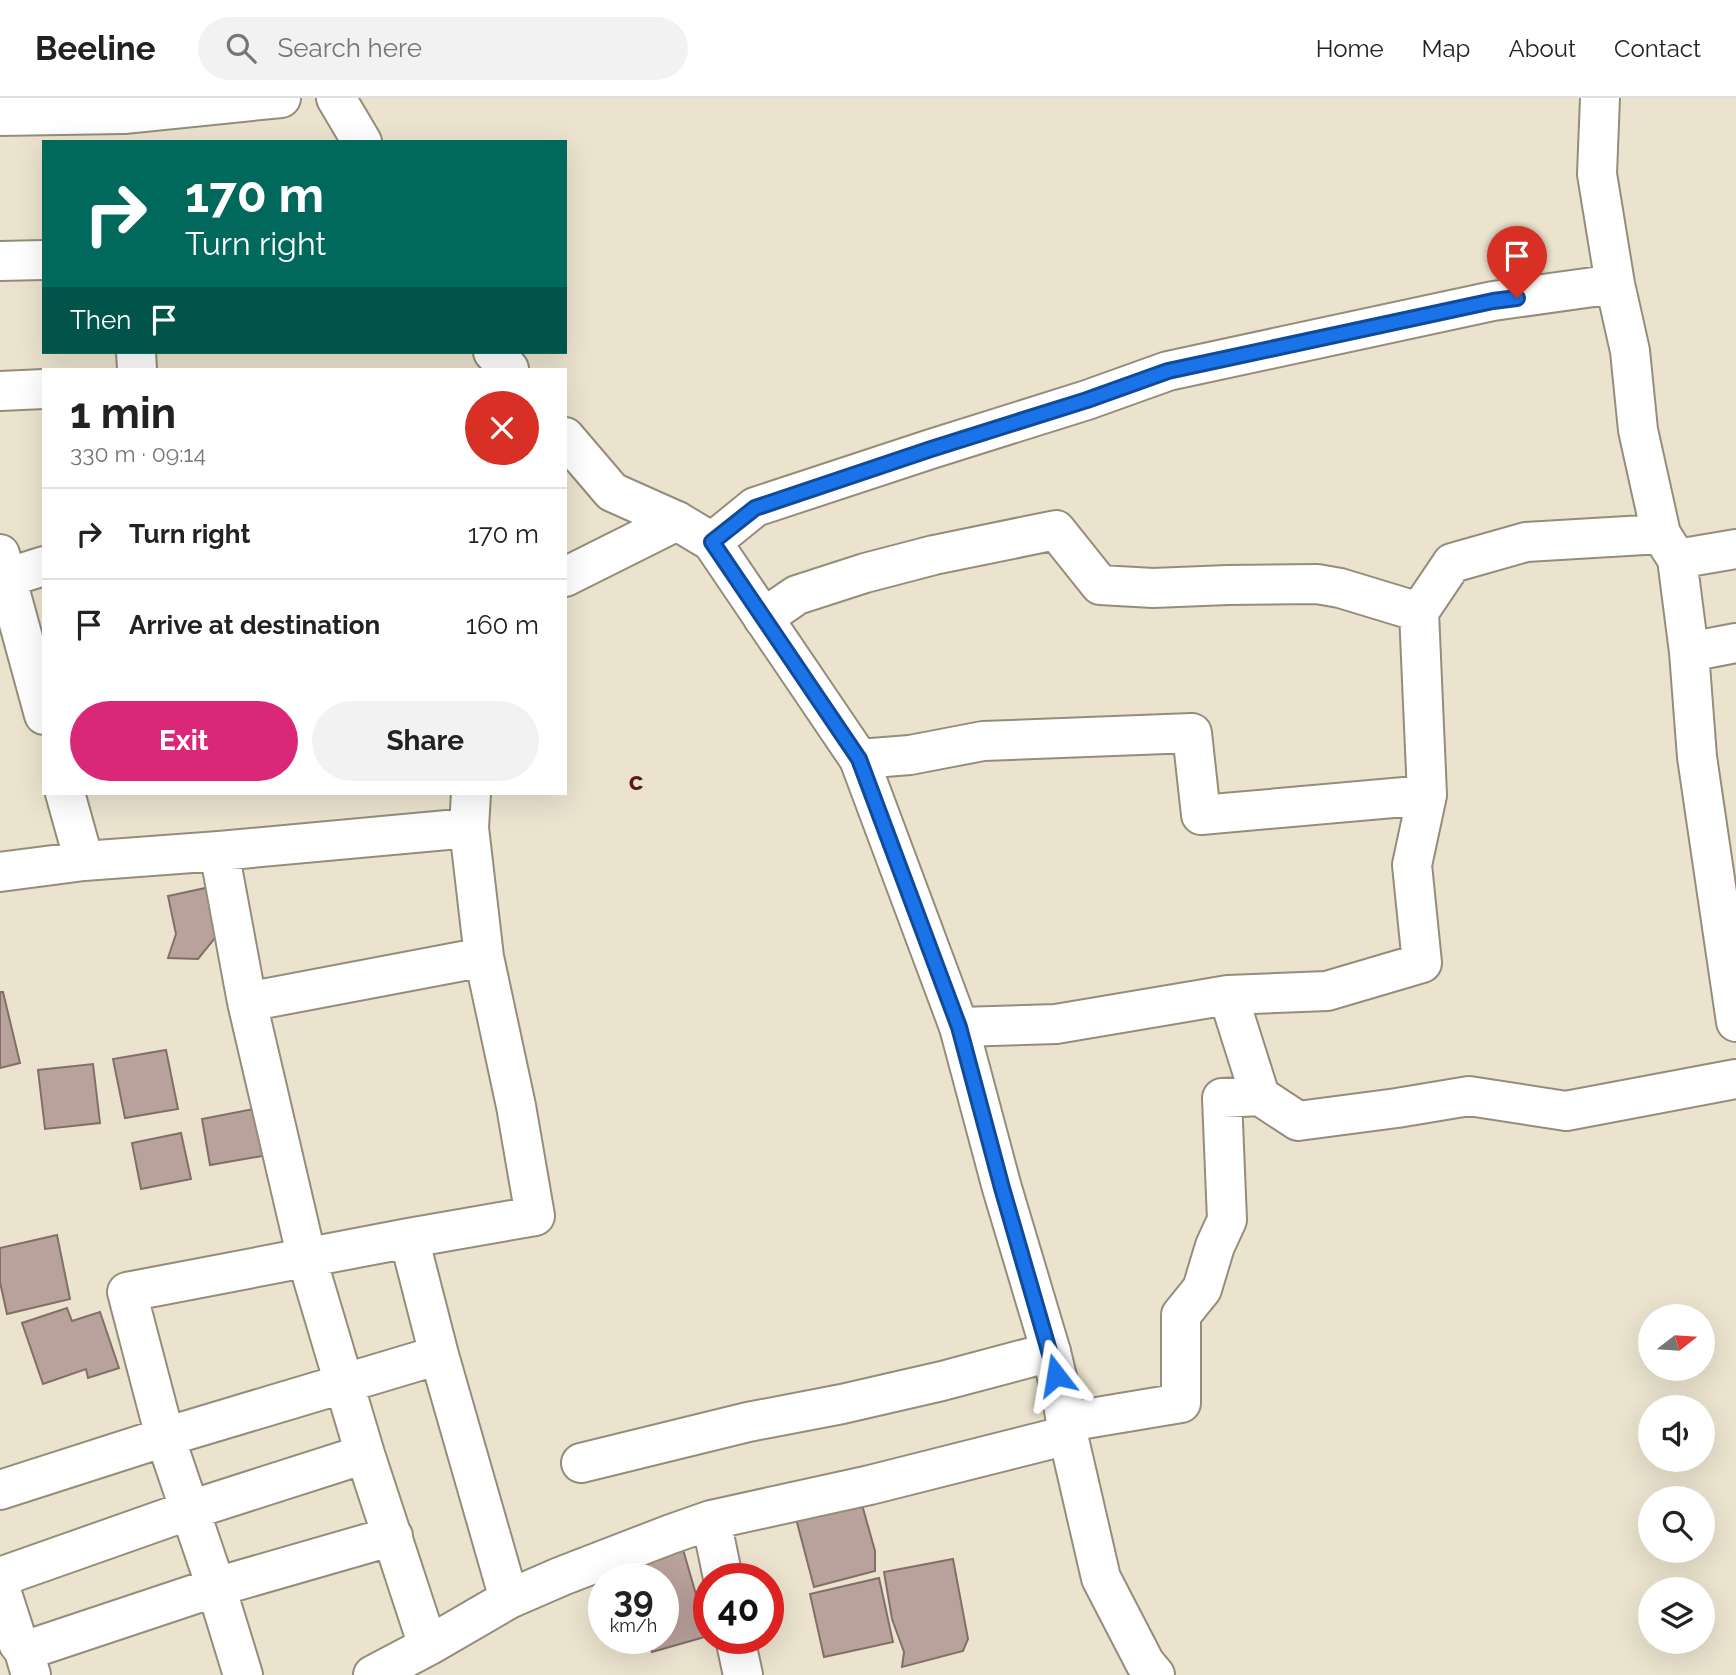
<!DOCTYPE html>
<meta charset="utf-8">
<style>
:root{--surface:#fff;--page:#f2f2f2;--text:#222;--muted:#767676;--line:#e0e0e0;--accent:#db2777}
body{margin:0;font-family:Raleway,sans-serif;background:var(--page);color:var(--text);height:100vh;display:flex;flex-direction:column;font-size:26px;white-space:nowrap}
*{box-sizing:border-box;margin:0}
p{font-size:23px;color:var(--muted)}
.icon{flex:none;width:38px;height:38px;fill:none;stroke:currentColor;stroke-width:2;stroke-linecap:round;stroke-linejoin:round}
.map{position:relative;flex:1;overflow:hidden}
.sheet{position:absolute;left:42px;top:270px;width:525px;height:427px;display:flex;flex-direction:column;background:var(--surface);border-radius:0px;box-shadow:0 7px 28px #0002}
.sheet>*{flex:none}
.hud{position:absolute;left:42px;top:42px;width:525px;height:214px;border-radius:0px;box-shadow:0 7px 28px #0002;background:#00695c;color:#fff;overflow:hidden}
.needle{width:46px;rotate:73deg}
.tools{position:absolute;left:1638px;top:1206px;display:grid;gap:14px}
.tools a{display:grid;place-items:center;width:77px;height:77px;border-radius:50%;background:var(--surface);box-shadow:0 7px 28px #0002;font-size:35px}
.speed{position:absolute;left:588px;top:1465px;display:flex;gap:14px;font-size:35px;font-weight:700;text-align:center}
.speed>*{display:grid;place-content:center;width:91px;height:91px;border-radius:50%;background:var(--surface);box-shadow:0 7px 28px #0002;line-height:1}
.speed small{font-size:18px;font-weight:400}
.speed .limit{border:10px solid #d22;background:#fff;color:#111}
.pin{position:absolute;display:grid;place-items:center;width:60px;height:60px;color:#fff;margin:-72px -30px;border-radius:50% 50% 50% 0;rotate:-45deg;box-shadow:0 0 7px #0007}
.pin .icon{rotate:45deg}
.me{position:absolute;width:77px;margin:-38px;rotate:346deg;stroke-linejoin:round;filter:drop-shadow(0 0 5px #0008)}
.turn{display:flex;align-items:center;gap:24px;height:147px;padding:0 28px;font-size:32px}
.turn .icon{width:91px;height:91px;stroke-width:2.5}
.turn b{display:block;font-size:49px;line-height:60px}
.then{display:flex;align-items:center;height:66px;padding:0 28px;background:#0003;gap:14px;font-size:26px}
.round{display:grid;place-items:center;flex:none;width:74px;height:74px;border-radius:37px;background:var(--page)}
.head{display:flex;align-items:center;justify-content:space-between;height:119px;padding:0 28px}
h1{font-size:42px;font-weight:700;line-height:52px}
.cta{display:flex;gap:14px;margin-top:auto;padding:14px 28px}
.cta a{flex:1;height:80px;border-radius:42px;background:var(--accent);color:#fff;font-size:28px;font-weight:700;line-height:80px;text-align:center}
.cta a+a{background:var(--page);color:var(--text)}
ul{padding:0;list-style:none}
li{display:flex;align-items:center;gap:21px;height:91px;padding:0 28px;border-top:2px solid var(--line)}
li div{flex:1}
li b{display:block;font-size:26px}
li em{font-style:normal}
header{display:flex;align-items:center;gap:42px;box-sizing:border-box;height:98px;padding:0 35px;background:var(--surface);border-bottom:2px solid var(--line)}
header strong{font-size:33px}
nav{display:flex;gap:38px;margin-inline-start:auto;font-size:24px}
.search{width:490px;height:63px;background:var(--page);display:flex;align-items:center;gap:18px;box-sizing:border-box;padding:0 24px;border-radius:38px;color:var(--muted);font-size:26px}
.map>svg:first-child{display:block}
.building{fill:#b9a19c;stroke:#846e69;stroke-width:2}
.lines{fill:none;stroke-linecap:round;stroke-linejoin:round}
.minor-casing{stroke:#958d7a;stroke-width:42}
.tertiary-casing{stroke:#958d7a;stroke-width:42}
.minor{stroke:#fff;stroke-width:38}
.tertiary{stroke:#fff;stroke-width:38}
.route-casing{stroke:#114b97;stroke-width:18}
.route{stroke:#1a73e8;stroke-width:12}
.labels{text-anchor:middle;stroke-width:7;stroke-linejoin:round;paint-order:stroke}
.quarter-label{font-size:26px;font-weight:bold;fill:#5c181a;stroke:#ebe3ce}
</style>
<header>
<strong>Beeline</strong>
<div class="search"><svg class="icon" aria-label="search" viewBox="0 0 24 24"><circle cx="10" cy="10" r="6"/><path d="M15 15l6 6"/></svg>Search here</div>
<nav><a>Home</a><a>Map</a><a>About</a><a>Contact</a></nav>
</header>
<div class="map">
<svg width="1736" height="1577" viewBox="0 0 1736 1577">
<rect width="100%" height="100%" fill="#ebe3ce"/>
<path class="building" d="M210,789L219,835L198,861L168,860L176,836L168,798Z
M0,894H3L20,965L0,970Z
M166,952L178,1011L125,1020L113,961Z
M93,966L100,1025L45,1031L38,972Z
M259,1010L268,1057L210,1067L202,1021Z
M181,1035L191,1081L141,1091L132,1045Z
M57,1137L70,1201L7,1216L0,1184V1150Z
M67,1210L72,1223L100,1214L119,1270L88,1280L86,1271L43,1286L22,1225Z
M859,1396L875,1453V1473L814,1489L794,1413Z
M682,1448L708,1538L652,1554L648,1540H663V1480H632L627,1463Z
M953,1461L968,1541L963,1553L902,1569L904,1554L892,1521L884,1474Z
M879,1480L893,1544L824,1559L810,1496Z"/>
<g class="lines">
<defs>
<path id="minor" d="M0,18L124,16L281,0
M0,163L44,162
M136,254L137,271
M0,293L44,291
M1661,436L1677,461L1689,554L1697,659L1736,924
M712,444L755,409L931,351L1087,302L1168,273L1493,203L1615,186
M0,456L44,617
M1677,461L1736,451
M565,479L677,423
M6,480L44,468
M763,520L797,497L865,475L934,457L1056,432L1100,487L1153,490L1228,487L1317,486L1340,490L1419,514
M1689,554L1736,545
M859,661L910,657L983,643L1192,635L1201,717L1427,697
M65,695L84,763
M219,753L247,904L484,859
M0,774L84,763L219,753L469,730L471,695
M1228,897L1260,998L1298,1023L1397,1010L1469,998L1566,1013L1736,981
M247,904L307,1161L365,1356L428,1548
M959,929L1056,926L1228,897L1327,893L1422,865L1412,767L1427,697L1419,514L1452,465L1526,444L1661,436L1638,332L1630,253L1615,186L1597,76L1600,0
M409,1140L439,1257L509,1501
M1067,1324L1181,1305V1217L1202,1191L1215,1148L1227,1122L1222,1000L1260,998
M581,1365L748,1324L842,1306L942,1283L1051,1254
M0,1392L165,1339L439,1257
M711,1422L723,1480
M0,1479L190,1412L365,1356
M0,1489L18,1545L24,1553L31,1577
M735,1540L743,1577
M24,1553L216,1489L393,1438
M243,1577L216,1489L165,1339L127,1194L409,1140L535,1118L516,1008L484,859L469,730
M373,1577L428,1548L509,1501L562,1478L671,1436L711,1422L870,1387L1068,1337"/>
<path id="tertiary" d="M336,0L362,44
M493,254L509,271
M565,339L612,394L677,423L712,444L859,661L959,929L1002,1090L1051,1254L1062,1300L1068,1337L1101,1480L1145,1565L1155,1577"/>
</defs>
<use href="#minor" class="minor-casing"/>
<use href="#tertiary" class="tertiary-casing"/>
<use href="#minor" class="minor"/>
<use href="#tertiary" class="tertiary"/>
</g>
<g class="lines">
<defs>
<path id="route" d="M1056,1277L1002,1090L959,929L859,661L712,444L755,410L931,351L1087,302L1168,273L1493,203L1517,200"/>
</defs>
<use href="#route" class="route-casing"/>
<use href="#route" class="route"/>
</g>
<g class="labels">
<g class="quarter-label">
<text x="636" y="692">c</text>
</g>
</g>
</svg>
<div class="tools">
<a><svg class="needle" viewBox="-14 -14 28 28"><path d="M0-13l5 13h-10z" fill="#e53935"/><path d="M0 13l5-13h-10z" fill="#767676"/></svg></a>
<a><svg class="icon" aria-label="sound" viewBox="0 0 24 24"><path d="M4 9h4l5-4v14l-5-4H4zM17 9q2 3 0 6"/></svg></a>
<a><svg class="icon" aria-label="search" viewBox="0 0 24 24"><circle cx="10" cy="10" r="6"/><path d="M15 15l6 6"/></svg></a>
<a><svg class="icon" aria-label="layers" viewBox="0 0 24 24"><path d="M12 4l9 5-9 5-9-5zM3 14l9 5 9-5"/></svg></a>
</div>
<div class="speed"><div>39<small>km/h</small></div><div class="limit">40</div></div>
<div class="pin" style="left:1517px;top:200px;background:#d93025"><svg class="icon" aria-label="arrive" viewBox="0 0 24 24"><path d="M6 21V4h12l-3 4 3 4H6"/></svg></div>
<svg class="me" style="left:1056px;top:1277px" viewBox="-20 -20 40 40"><path d="M0-17L14 15 0 8-14 15z" fill="#1a73e8" stroke="#fff" stroke-width="4"/></svg>
<div class="hud">
<div class="turn"><svg class="icon" aria-label="right" viewBox="0 0 24 24"><path d="M7 20v-9h11M14 6l5 5-5 5"/></svg><div><b>170 m</b>Turn right</div></div>
<div class="then">Then<svg class="icon" aria-label="arrive" viewBox="0 0 24 24"><path d="M6 21V4h12l-3 4 3 4H6"/></svg></div>
</div>
<section class="sheet">
<div class="head"><div><h1>1 min</h1><p>330 m · 09:14</p></div><a class="round" style="background:#d93025;color:#fff"><svg class="icon" aria-label="close" viewBox="0 0 24 24"><path d="M6 6l12 12M18 6L6 18"/></svg></a></div>
<ul>
<li><svg class="icon" aria-label="right" viewBox="0 0 24 24"><path d="M7 20v-9h11M14 6l5 5-5 5"/></svg><div><b>Turn right</b></div><em>170 m</em></li>
<li><svg class="icon" aria-label="arrive" viewBox="0 0 24 24"><path d="M6 21V4h12l-3 4 3 4H6"/></svg><div><b>Arrive at destination</b></div><em>160 m</em></li>
</ul>
<div class="cta"><a>Exit</a><a>Share</a></div>
</section>
</div>
